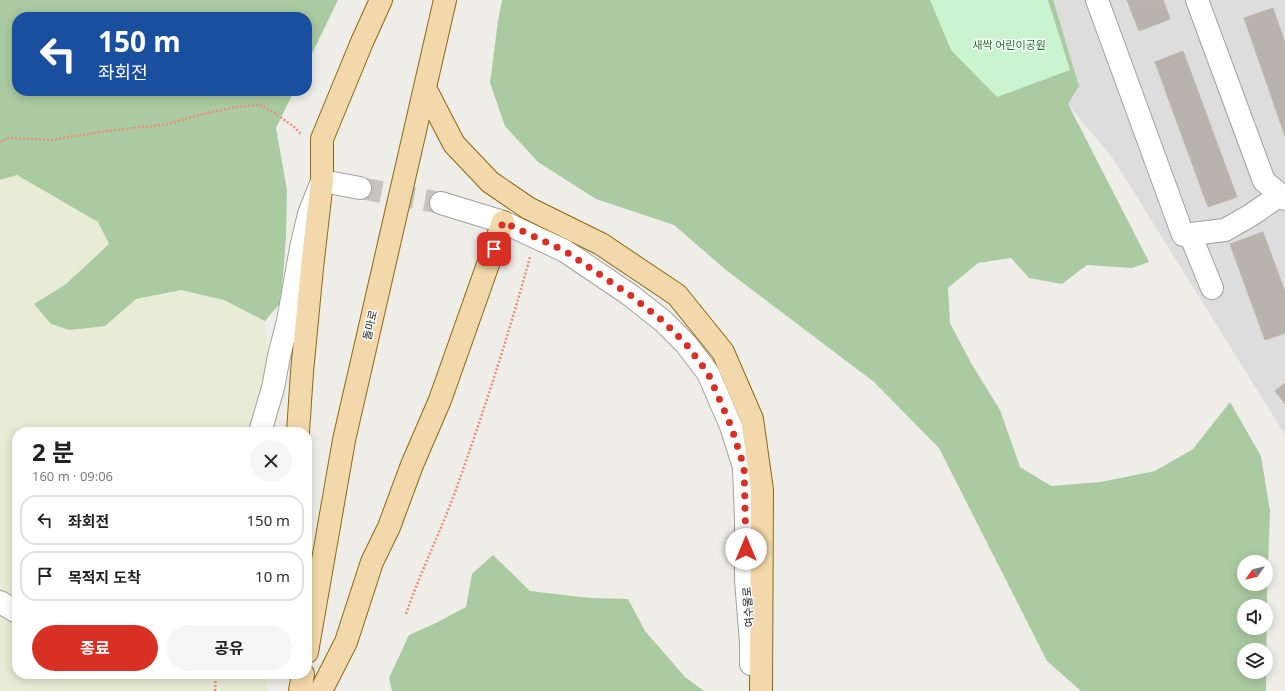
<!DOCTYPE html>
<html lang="ko">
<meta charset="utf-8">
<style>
:root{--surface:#fff;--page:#f6f6f6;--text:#222;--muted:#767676;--line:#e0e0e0;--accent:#d93025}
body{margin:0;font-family:"Open Sans","Noto Sans KR",sans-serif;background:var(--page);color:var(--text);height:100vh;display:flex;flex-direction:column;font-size:15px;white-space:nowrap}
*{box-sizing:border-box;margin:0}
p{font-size:13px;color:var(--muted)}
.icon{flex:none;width:22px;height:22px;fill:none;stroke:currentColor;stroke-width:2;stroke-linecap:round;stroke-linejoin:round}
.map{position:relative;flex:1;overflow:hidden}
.details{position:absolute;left:12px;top:427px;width:300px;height:252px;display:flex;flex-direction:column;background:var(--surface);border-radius:16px;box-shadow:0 2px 10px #0003}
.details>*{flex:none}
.hud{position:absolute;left:12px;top:12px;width:300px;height:84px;border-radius:16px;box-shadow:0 2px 10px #0003;background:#1a4fa0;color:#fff;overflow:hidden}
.needle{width:26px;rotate:236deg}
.controls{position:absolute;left:1237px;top:555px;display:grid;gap:8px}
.controls a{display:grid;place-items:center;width:36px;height:36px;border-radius:50%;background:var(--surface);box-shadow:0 2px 10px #0003;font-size:20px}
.pin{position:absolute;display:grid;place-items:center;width:34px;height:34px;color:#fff;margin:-17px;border-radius:8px;box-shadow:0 2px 6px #0006}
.me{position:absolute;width:44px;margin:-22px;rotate:0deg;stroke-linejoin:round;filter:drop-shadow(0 0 3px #0008)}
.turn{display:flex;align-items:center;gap:14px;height:84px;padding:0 20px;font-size:18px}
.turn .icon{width:52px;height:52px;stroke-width:2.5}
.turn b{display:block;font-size:28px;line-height:34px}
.round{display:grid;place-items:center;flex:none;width:42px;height:42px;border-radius:21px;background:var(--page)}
.summary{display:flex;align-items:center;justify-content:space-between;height:68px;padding:0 20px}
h1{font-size:24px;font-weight:700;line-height:30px}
.cta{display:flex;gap:8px;margin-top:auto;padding:8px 20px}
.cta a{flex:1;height:46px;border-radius:24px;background:var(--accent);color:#fff;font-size:16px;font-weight:700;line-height:46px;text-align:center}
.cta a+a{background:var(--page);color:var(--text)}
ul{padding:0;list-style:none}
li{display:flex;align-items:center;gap:12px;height:50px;margin:0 8px 6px;padding:0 12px;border:2px solid var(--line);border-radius:16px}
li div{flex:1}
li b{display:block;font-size:15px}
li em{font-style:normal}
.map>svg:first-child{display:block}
.residential{fill:#dedddd}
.farmland{fill:#e8ecd5}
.forest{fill:#aacaa1;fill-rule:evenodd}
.park{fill:#caf4d0}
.building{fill:#b8b3ad;stroke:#bfb6ab}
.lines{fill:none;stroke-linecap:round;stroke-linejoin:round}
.minor-tunnel{stroke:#c6c4bf;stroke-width:22;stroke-dasharray:22 11;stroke-linecap:butt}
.minor-casing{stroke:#a1a1a1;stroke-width:24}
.major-casing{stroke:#8a6b11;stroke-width:24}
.path{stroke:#ea907e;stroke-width:2.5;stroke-dasharray:2 2;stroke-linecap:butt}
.minor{stroke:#fff;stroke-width:22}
.major{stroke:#f2d8aa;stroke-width:22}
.route{stroke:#d93025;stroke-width:7;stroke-dasharray:0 12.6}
.labels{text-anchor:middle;stroke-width:3;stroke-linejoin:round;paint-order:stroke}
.park-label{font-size:11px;fill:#197326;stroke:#fff}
.street-label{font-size:11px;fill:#202020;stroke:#fff}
</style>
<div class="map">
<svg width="1285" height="691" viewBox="0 0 1285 691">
<rect width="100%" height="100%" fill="#efede7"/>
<path class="residential" d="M980,0H1285V435L1112,157Z"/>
<path class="farmland" d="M17,175L98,222L109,244L66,284L34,304L51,324L105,326L136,299L181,290L224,300L265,321L273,432H17V674H267V691H0V180Z"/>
<path class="forest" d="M0,0H338L307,64V17H17V91H294L276,128L287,190L286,237L281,302L265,321L224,300L181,290L136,299L105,326L70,330L51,324L34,304L66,284L109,244L98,222L17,175L0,180Z
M502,0H1053L1079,86L1068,104L1149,262L1132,268L1087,265L1062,284L1029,278L1011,258L978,263L948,288L950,323L971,363L1000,410L1020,467L1051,486L1101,482L1155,471L1193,449L1230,402L1261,456L1270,511L1267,594L1266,691H1081L1047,661L939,448L874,382L726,270L674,225L596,199L538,162L505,126L490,83L498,21ZM1244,562H1266V584H1244ZM1244,606H1266V628H1244ZM1244,650H1266V672H1244Z
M493,555L530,591L590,598L628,599L645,631L685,677L704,691H392L389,678L409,635L434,624L466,607L472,574Z"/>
<path class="park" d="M930,0H1048L1070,70L997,97L951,50Z"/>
<path class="building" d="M1127,0H1163L1170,19L1139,31Z
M1273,8L1285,43V136L1244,18Z
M1183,51L1237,197L1208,207L1155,62Z
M1263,232L1285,292V333L1265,340L1230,244Z
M1285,383V404L1275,391Z"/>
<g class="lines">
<path class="minor-tunnel" d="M360,188L441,203"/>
<defs>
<path id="minor" d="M1097,0L1183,235L1225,230L1251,215L1280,195
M1197,0L1264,181L1285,199
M441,203L503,222L565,251L630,295L663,321L686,344L708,373L731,426L744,467L746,519V580L751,643V664
M1190,234L1212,288
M260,432L273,388L279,356L288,321L301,248L309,214L322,181L360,188
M0,602L17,612"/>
<path id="major" d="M425,88L454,144L490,182L528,208L601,244L677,295L723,352L752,419L762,490L761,691
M298,432L302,372L312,268L322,181V139L362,42L381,0
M307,652L344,440L445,0
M300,691L303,674
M321,691L346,642L372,562L389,527L412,465L440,400L503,222"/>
</defs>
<use href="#minor" class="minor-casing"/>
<use href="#major" class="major-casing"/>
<path class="path" d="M0,142L9,138L51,140L100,132L169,124L198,115L236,107L259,105L273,112L293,126L302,135
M406,614C420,573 439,535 454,495C482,417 508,337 530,257
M215,691L216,674"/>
<use href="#minor" class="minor"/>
<use href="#major" class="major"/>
</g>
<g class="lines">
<path class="route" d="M494,249L503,222L565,251L630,295L663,321L686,344L708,373L731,426L744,467L746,549"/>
</g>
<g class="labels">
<g class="park-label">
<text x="1009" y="49">새싹 어린이공원</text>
</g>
<g class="street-label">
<text transform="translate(370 325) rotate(-77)" y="4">돌마로</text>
<text transform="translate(748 607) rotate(-94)" y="4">여수울로</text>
</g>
</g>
</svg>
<div class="controls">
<a><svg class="needle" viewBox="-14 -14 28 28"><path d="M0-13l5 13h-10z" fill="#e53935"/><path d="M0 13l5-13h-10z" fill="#767676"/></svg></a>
<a><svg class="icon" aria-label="sound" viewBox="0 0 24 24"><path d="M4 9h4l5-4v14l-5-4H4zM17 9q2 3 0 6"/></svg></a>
<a><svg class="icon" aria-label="layers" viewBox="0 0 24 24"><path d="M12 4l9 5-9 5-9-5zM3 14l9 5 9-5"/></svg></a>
</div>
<div class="pin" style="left:494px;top:249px;background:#d93025"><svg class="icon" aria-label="arrive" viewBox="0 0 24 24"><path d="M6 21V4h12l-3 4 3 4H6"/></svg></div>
<svg class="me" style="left:746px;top:549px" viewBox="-20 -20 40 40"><circle r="19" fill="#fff"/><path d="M0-13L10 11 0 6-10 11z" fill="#d93025"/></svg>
<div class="hud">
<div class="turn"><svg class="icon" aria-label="left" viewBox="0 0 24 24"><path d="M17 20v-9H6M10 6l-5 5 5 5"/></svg><div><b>150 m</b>좌회전</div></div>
</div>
<section class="details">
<div class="summary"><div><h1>2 분</h1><p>160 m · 09:06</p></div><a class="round"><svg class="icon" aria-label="close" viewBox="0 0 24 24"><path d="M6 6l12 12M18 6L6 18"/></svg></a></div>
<ul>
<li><svg class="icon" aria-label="left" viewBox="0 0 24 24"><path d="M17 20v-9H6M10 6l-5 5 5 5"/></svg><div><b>좌회전</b></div><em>150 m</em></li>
<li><svg class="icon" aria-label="arrive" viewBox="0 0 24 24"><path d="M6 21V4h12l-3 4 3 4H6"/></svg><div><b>목적지 도착</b></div><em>10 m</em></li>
</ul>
<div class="cta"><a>종료</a><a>공유</a></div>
</section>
</div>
